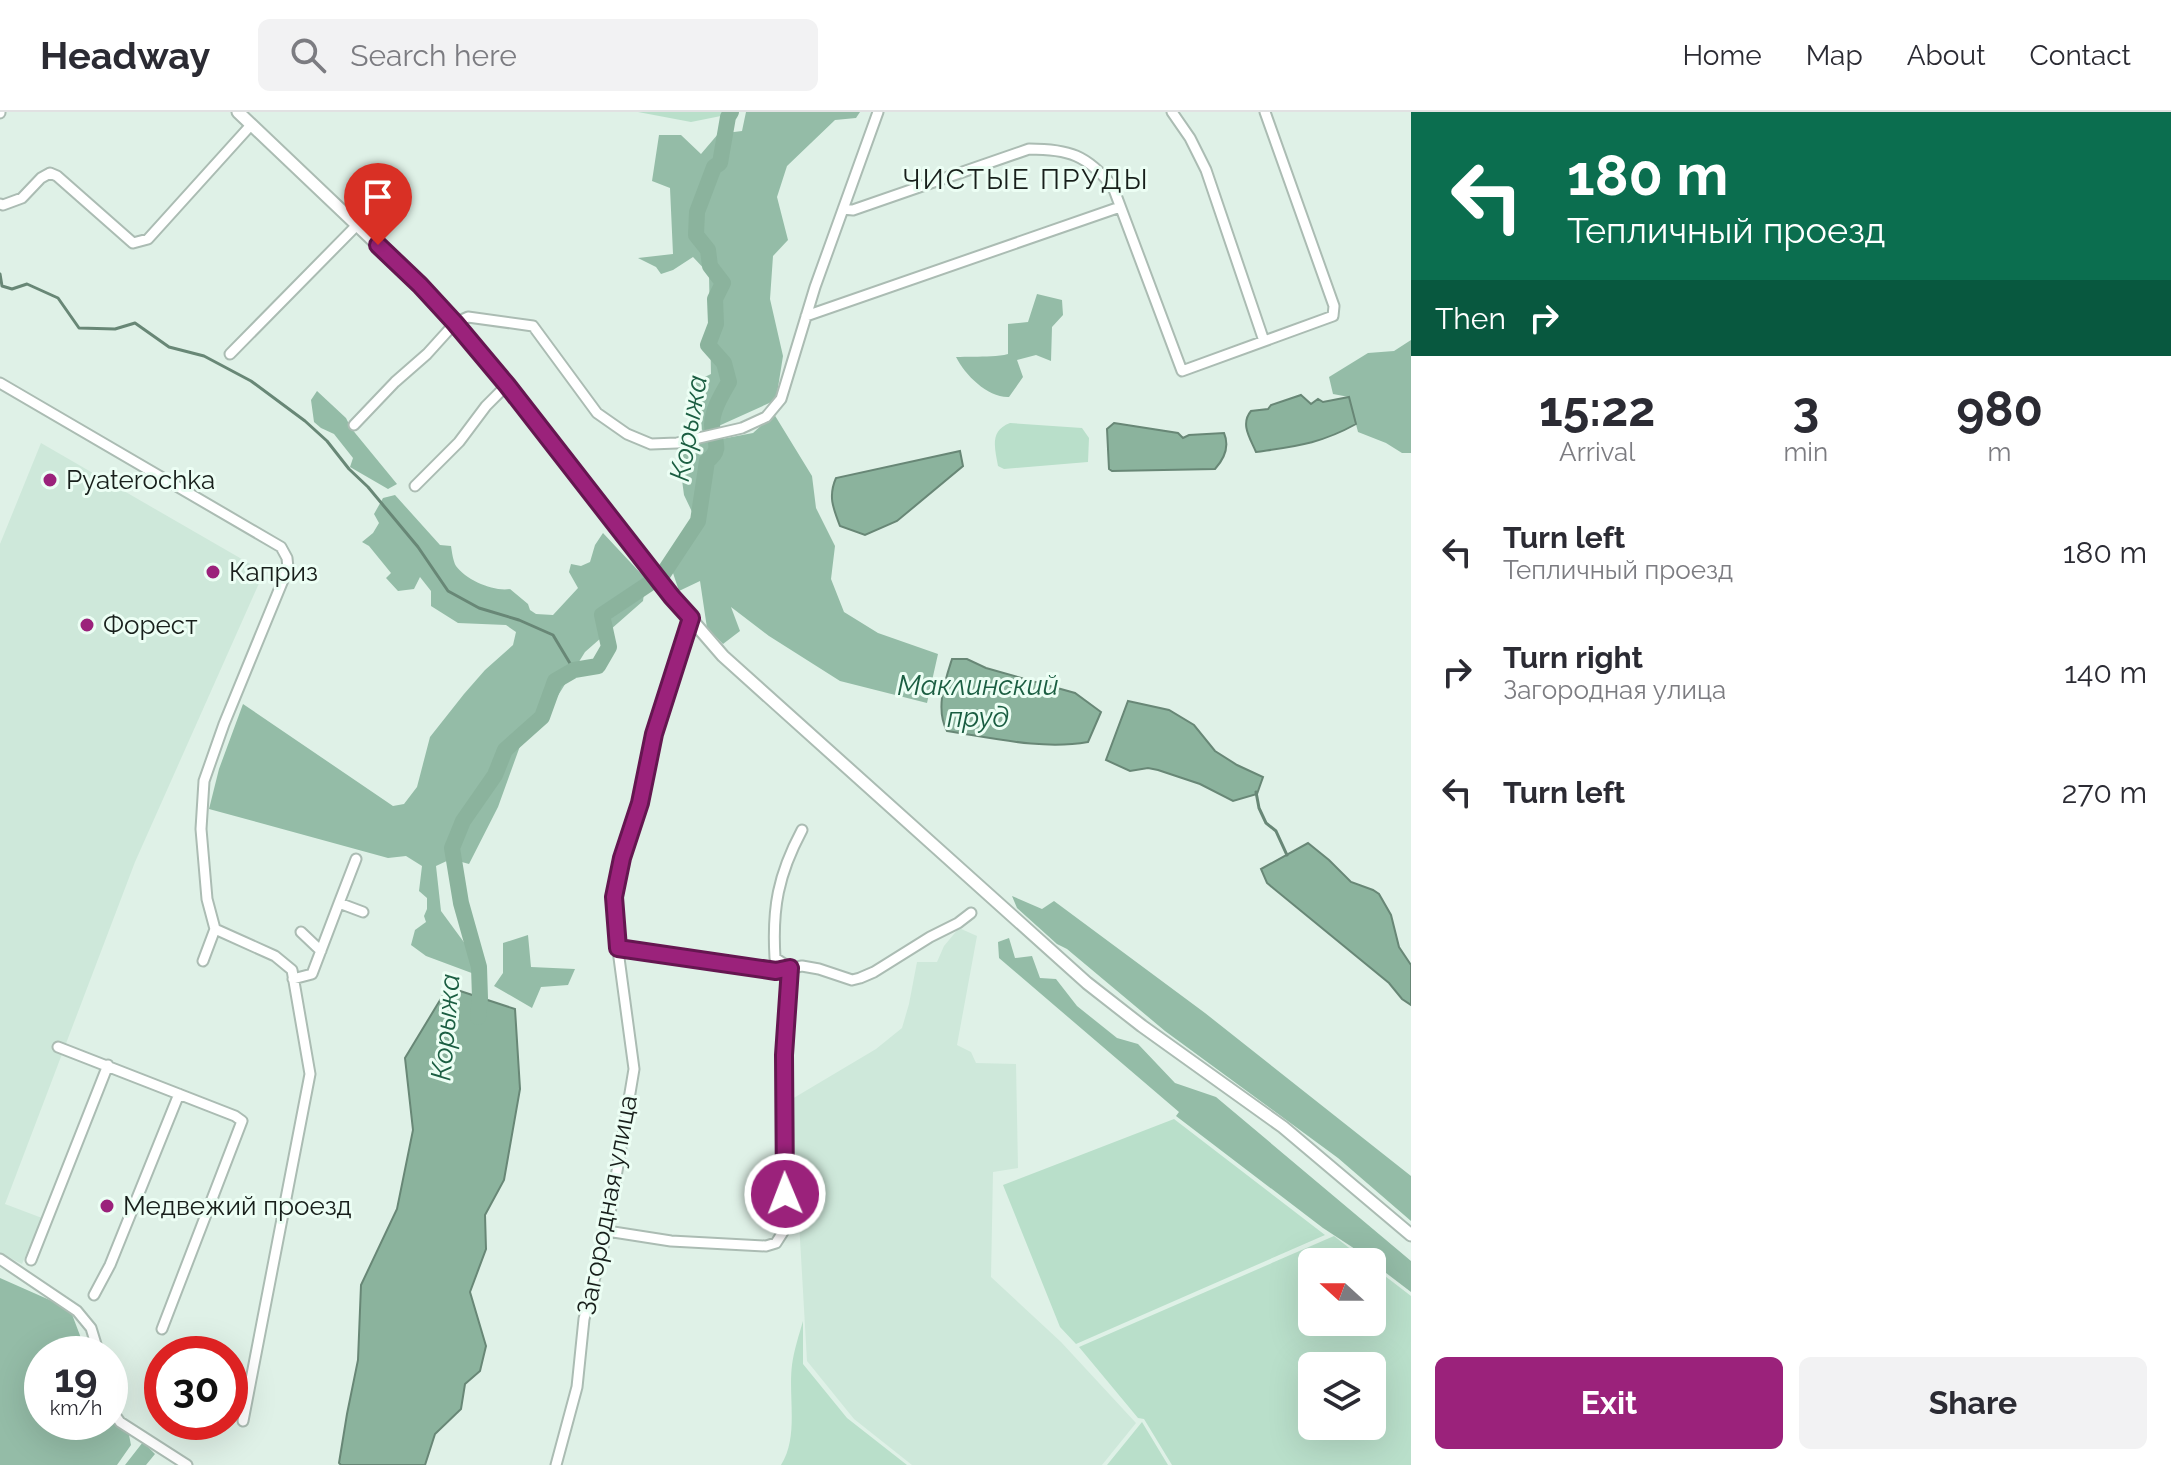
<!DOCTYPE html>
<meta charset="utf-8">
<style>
:root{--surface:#fff;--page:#f2f2f3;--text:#2b2b33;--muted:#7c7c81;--line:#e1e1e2;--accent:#9b227b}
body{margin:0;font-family:Raleway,sans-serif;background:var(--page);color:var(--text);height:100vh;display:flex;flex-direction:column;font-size:30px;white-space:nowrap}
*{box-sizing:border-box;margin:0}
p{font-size:26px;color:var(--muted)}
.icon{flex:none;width:44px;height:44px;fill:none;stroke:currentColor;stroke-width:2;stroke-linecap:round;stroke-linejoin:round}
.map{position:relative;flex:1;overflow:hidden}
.drawer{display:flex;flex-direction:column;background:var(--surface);width:760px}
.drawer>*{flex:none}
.banner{background:#0b6e4f;color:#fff;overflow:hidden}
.needle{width:52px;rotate:291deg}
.controls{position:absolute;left:1298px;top:1136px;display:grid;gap:16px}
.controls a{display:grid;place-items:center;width:88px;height:88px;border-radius:12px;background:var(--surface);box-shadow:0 8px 32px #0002;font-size:40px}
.speed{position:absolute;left:24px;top:1224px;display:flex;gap:16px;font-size:40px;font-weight:700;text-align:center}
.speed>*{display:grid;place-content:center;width:104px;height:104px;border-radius:50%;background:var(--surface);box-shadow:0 8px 32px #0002;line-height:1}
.speed small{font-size:20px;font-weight:400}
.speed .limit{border:12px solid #d22;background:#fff;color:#111}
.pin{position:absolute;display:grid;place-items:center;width:68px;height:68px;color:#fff;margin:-82px -34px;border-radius:50% 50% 50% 0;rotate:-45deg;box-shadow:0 0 8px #0007}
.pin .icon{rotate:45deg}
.me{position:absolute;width:88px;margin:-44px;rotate:359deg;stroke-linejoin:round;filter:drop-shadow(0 0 6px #0008)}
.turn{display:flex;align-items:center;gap:28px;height:168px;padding:0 24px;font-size:36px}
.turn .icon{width:104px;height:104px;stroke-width:2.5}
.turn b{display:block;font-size:56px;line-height:68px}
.then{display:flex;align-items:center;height:76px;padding:0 24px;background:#0003;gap:16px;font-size:30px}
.eta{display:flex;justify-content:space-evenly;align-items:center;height:136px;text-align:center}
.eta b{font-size:48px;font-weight:700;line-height:56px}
.cta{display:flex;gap:16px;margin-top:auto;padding:16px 24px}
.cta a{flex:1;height:92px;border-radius:12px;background:var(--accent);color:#fff;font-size:32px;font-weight:700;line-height:92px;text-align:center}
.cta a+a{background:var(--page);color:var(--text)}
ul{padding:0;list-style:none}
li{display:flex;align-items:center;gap:24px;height:120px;padding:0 24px}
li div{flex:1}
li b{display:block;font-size:30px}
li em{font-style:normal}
header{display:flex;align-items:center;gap:48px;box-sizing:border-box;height:112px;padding:0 40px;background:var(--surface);border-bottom:2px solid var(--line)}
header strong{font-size:38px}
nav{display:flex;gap:44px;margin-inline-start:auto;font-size:28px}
.search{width:560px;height:72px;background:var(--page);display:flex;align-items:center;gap:20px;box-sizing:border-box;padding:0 28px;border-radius:12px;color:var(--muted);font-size:30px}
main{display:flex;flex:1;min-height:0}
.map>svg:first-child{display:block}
.built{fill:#cee8da}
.green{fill:#b9dfca;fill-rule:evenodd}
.forest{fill:#94bca7}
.water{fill:#8bb39d;stroke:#688776;stroke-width:2}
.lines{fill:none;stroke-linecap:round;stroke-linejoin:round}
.stream{stroke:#688776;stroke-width:3}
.river{stroke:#8bb39d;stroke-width:16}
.minor-casing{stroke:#abbcb3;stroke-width:13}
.major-casing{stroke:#abbcb3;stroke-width:15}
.minor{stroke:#fff;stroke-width:9}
.major{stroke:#fff;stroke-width:11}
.route-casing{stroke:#651650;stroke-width:20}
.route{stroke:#9b227b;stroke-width:14}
.poi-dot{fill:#9b227b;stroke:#ecfef4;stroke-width:3}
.labels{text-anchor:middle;stroke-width:6;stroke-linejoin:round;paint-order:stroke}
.poi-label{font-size:26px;fill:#181f1b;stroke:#ecfef4;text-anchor:start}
.street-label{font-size:26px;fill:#181f1b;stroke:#ecfef4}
.neighbourhood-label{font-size:28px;letter-spacing:2px;fill:#181f1b;stroke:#ecfef4}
.water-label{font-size:28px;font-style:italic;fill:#1b5e42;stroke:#ecfef4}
</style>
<header>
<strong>Headway</strong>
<div class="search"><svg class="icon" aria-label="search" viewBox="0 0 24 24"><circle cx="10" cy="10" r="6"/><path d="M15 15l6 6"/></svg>Search here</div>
<nav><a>Home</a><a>Map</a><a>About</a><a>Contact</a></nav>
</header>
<main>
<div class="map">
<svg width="1411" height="1353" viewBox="0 0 1411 1353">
<rect width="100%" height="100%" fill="#dff1e7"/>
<path class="built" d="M41,331L264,460L135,750L5,1092L42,1106L22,1152L0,1141V432Z
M959,816L977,824L957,933L971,940L976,951L1016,952L1018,1056L993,1060L991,1165L1061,1230L1136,1311L1102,1353H912L854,1307L807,1249L792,987L876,937L902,916L909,892L917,850H937L944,834Z"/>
<path class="green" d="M638,0H726V3L691,10Z
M1010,311L1082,316L1089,326L1088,350L1004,357L998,354C995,336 989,319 1010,311Z
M1174,1007L1325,1123L1076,1232L1060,1215L1003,1073Z
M1334,1124L1367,1150H1312V1210H1372V1154L1411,1184V1353H1172L1144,1307L1138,1306L1079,1235ZM1372,1254V1314H1312V1254Z
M803,1209V1252L847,1306L907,1353H781C799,1325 788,1285 792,1253C794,1238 799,1223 803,1209Z
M1142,1310L1168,1353H1107Z"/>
<path class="forest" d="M746,0H860L856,6L835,8L787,54L777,85L788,128L773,144L770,187L783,244L776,288L703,321L690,272L711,262L709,162L693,145L673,158L661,162L656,155L638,146L673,142L670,76L652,69L659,23H681L701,42L718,22L742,19Z
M1037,182L1062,188L1063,203L1052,215L1051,249L1036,243L1017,248L1023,265L1009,285C988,286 965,263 956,245C972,244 993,246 1008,242V212L1028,210Z
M1411,228V341H1402L1386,331L1358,320L1349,285L1333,282L1329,265L1368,241L1394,239Z
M317,279L346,306L351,316L397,372L388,377L350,355L353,346L334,322L321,316L314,310L311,288Z
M774,302L812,364L816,396L835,434L831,467L844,500L878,521L938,542L927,591L840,569L769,524L731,495L740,519L723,532L707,516L700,469L679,479L670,452L694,404L684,383L678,338L697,341L700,331L753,321Z
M395,383L440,433L451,434C452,440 453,449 456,454C466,468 494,480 510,477L528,492L530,498L536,502L553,503L578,476L569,460L571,452L581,454L590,450L595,433L603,421L646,467L643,489L585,540L549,598L524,623L498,695L469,752L451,747L436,754L441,799L477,848V863L426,844L411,833L415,818L426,810L424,804L427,797V786L419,779L422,754L406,744L388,746L209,697L219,657L243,592L393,694L404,692L417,675L430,625L464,582L485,558L513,533L516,520L506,513L458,511L431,494V479L420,465L414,477L398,479L386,466L391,461L369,434L362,430L373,421L379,411L374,402L383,386Z
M1012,784L1042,797L1054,789L1205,901L1411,1064V1109L1338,1046L1165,919L1067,837L1057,832L1017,796Z
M528,823L531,855L575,857L568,873L541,875L532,896L494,874L503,861V831Z
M1009,826L1015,846L1032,844L1040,866L1056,867L1077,894L1117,926L1138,932L1175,971L1216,985L1411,1149V1180L1352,1135L1323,1116L1176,1004L1179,1000L999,846L998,830Z
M0,1166L70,1197L87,1242H42V1310H110V1306L129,1323L131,1333L117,1353H0Z
M143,1330L155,1342L146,1353H125Z"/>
<path class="water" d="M1301,283L1311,292L1318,287L1323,290L1349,285L1356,312C1320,332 1296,334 1256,340C1250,326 1240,312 1251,299L1268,297L1271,293Z
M1114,311L1178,321L1183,326L1189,323L1224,321C1230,335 1224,347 1215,357L1112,359L1109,357L1107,317Z
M960,339L963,354L897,409L865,423L840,414C833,396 828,384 836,366Z
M952,547H967L986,556L1075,581L1101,600L1088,630C1042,638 993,626 947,619C935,597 945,569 952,547Z
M1128,589L1169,598L1194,613L1215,639L1237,653L1263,665L1257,682L1233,689L1200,672L1158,658L1148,656L1130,659L1106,648Z
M1308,731L1329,748L1351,770L1373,778L1379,782L1391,803L1399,835L1411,853V893L1402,887L1389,871L1267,771L1261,757Z
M448,875L515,897L520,977L504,1068L485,1103L486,1137L470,1180L486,1234L480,1259L465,1272L461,1297L435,1322L425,1353H341L339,1351L347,1302L358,1248L361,1173L397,1097L413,1018L405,946Z"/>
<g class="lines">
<path class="stream" d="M0,162L2,174L12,177L27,172L58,186L79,216L115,217L135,211L169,235L204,244L251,269L305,309L327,329L349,357L368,375L418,435L448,479L479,496L519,508L553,523L574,558
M1256,680L1259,696L1266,711L1276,719L1287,743"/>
<path class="river" d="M663,462L698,409L707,349C724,337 713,328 712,313C712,298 722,282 729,270L724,251L708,233L716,212L715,187L723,171L710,154L708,138L696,123L697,100L714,55L720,51L728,5L731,0
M478,905L480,886L479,855L461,791L452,736L463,709L495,663L505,638L542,605L555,569L574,558L598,554L609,535L602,503L650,471"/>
<defs>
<path id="minor" d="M1172,0L1190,26L1206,58L1264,229
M0,1V0
M0,92L3,93L22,86L41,66L50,61L57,64L133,131L148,127L251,13
M843,97L853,98L1029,37C1069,37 1087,43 1113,75L1182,259L1333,204L1334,194L1265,0
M806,204L1120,95
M230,242L357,113
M0,271L281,435L287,446L288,456L224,612L204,669L201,717L207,787L215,817L275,844L292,858L310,962L243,1309
M354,313L395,270L427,242L455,211L468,205L533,214L597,301L627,322L651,332L677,331L742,316L766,305L781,287L815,175L878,0
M415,374L459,330L486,294L507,273
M339,791L356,747
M301,820L321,839
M618,836L776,859L802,854L819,857L852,868L860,866L874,860L930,825L958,811L971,801
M203,849L215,817
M293,867L312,862L339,791L363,800
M58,935L235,1004L242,1009L162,1217
M607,1119L671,1129L766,1134L776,1131L783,1120L784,943L790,856L775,846C772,796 778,763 802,718
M0,1147L77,1199L91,1216L99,1242
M31,1148L108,953
M94,1183L110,1153L179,982
M110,1296L120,1310L187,1353
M556,1353L577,1275L584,1207L607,1119L634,957L617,831L614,785L622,746L640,691L654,622L691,506"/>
<path id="major" d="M238,0L420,173L455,211L507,273L672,485L723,544L1087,871L1142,914L1283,1015L1411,1123"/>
</defs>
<use href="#minor" class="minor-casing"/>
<use href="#major" class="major-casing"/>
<use href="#minor" class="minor"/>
<use href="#major" class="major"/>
</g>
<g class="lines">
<defs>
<path id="route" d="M378,133L420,173L455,211L507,273L672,485L691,506L654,622L640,691L622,746L614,785L618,836L776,859L790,856L784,943L785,1082"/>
</defs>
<use href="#route" class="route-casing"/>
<use href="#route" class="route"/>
</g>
<g class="poi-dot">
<circle cx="50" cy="368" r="8"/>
<circle cx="213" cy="460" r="8"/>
<circle cx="87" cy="513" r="8"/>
<circle cx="107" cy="1094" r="8"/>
</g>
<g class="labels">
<g class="poi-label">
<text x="66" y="377">Pyaterochka</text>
<text x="229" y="469">Каприз</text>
<text x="103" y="522">Форест</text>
<text x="123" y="1103">Медвежий проезд</text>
</g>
<g class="street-label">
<text transform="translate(607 1093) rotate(-79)" y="9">Загородная улица</text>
</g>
<g class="neighbourhood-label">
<text x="1026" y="77">ЧИСТЫЕ ПРУДЫ</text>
</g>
<g class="water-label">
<text transform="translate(688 316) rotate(-80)" y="10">Корыжа</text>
<text x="978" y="583">Маклинский<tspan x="978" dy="32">пруд</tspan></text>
<text transform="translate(445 915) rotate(-85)" y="10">Корыжа</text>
</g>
</g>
</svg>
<div class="controls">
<a><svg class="needle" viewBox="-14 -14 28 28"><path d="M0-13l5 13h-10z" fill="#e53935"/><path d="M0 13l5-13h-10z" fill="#7c7c81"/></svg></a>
<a><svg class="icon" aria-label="layers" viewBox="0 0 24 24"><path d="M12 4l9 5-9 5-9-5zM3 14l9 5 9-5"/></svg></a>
</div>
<div class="speed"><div>19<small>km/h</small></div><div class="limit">30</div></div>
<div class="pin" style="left:378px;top:133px;background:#d93025"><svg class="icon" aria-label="arrive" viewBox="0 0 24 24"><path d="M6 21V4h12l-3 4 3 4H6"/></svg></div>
<svg class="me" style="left:785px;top:1082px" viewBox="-20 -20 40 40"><circle r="17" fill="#9b227b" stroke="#fff" stroke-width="3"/><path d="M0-11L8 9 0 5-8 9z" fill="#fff"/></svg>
</div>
<section class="drawer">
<div class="banner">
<div class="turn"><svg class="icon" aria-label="left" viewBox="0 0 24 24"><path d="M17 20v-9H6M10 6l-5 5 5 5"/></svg><div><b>180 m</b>Тепличный проезд</div></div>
<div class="then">Then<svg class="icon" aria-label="right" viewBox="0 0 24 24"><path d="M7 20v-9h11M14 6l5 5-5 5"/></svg></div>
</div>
<div class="eta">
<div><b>15:22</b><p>Arrival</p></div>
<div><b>3</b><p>min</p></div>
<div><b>980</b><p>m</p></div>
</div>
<ul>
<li><svg class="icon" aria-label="left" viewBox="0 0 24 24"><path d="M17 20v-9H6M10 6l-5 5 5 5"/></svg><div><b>Turn left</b><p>Тепличный проезд</p></div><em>180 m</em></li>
<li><svg class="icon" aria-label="right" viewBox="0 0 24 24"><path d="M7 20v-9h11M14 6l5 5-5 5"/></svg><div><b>Turn right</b><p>Загородная улица</p></div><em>140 m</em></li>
<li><svg class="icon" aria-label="left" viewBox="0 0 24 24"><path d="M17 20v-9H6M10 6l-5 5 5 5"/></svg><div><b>Turn left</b></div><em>270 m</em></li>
</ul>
<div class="cta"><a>Exit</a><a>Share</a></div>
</section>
</main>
